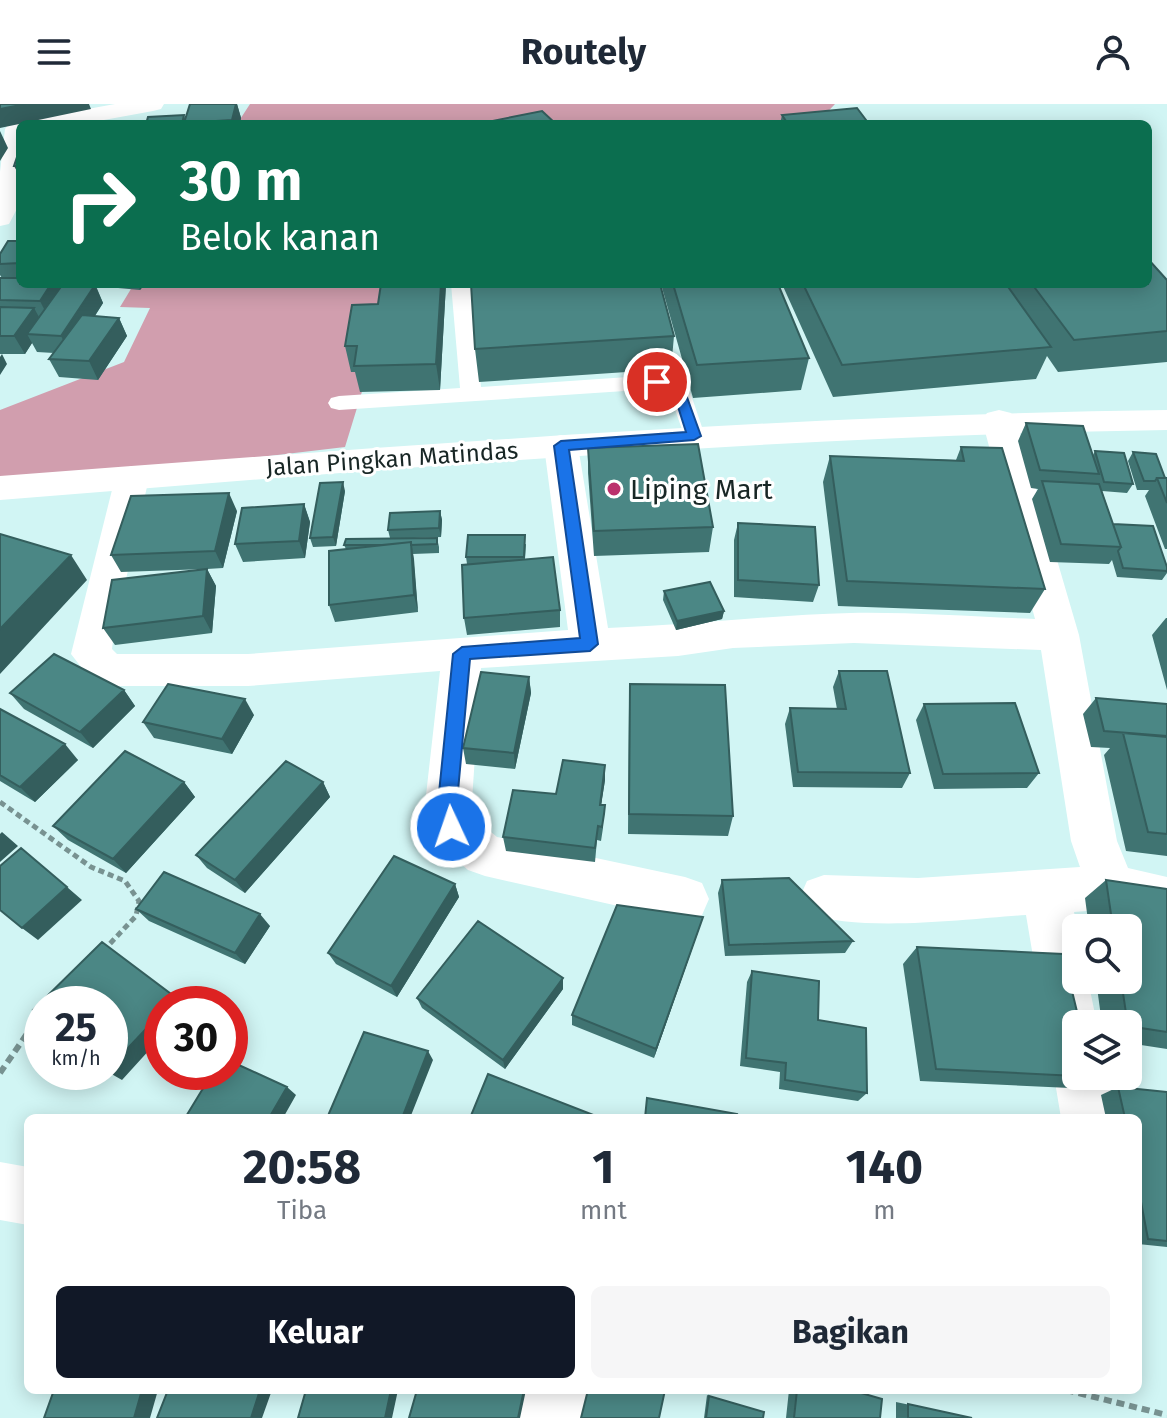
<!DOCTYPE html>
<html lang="id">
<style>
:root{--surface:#fff;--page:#f6f6f7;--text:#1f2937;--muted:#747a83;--accent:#111827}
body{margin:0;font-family:"Fira Sans",sans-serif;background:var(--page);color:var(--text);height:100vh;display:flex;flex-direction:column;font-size:30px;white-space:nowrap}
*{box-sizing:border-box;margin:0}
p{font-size:26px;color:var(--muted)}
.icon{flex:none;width:44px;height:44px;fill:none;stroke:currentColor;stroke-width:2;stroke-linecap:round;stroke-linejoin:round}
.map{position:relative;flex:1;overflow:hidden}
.details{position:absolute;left:24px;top:1010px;width:1118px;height:280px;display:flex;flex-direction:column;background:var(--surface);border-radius:12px;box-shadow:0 4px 20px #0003}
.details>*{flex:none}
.top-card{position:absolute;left:16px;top:16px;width:1136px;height:168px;border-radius:12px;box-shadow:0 4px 20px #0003;background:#0b6e4f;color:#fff;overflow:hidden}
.buttons{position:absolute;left:1062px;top:810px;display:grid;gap:16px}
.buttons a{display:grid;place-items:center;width:80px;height:80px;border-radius:12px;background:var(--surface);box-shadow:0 4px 20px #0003;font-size:40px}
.speed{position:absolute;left:24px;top:882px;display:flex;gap:16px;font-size:40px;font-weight:700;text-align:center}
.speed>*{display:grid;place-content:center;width:104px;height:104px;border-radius:50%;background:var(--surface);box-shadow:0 4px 20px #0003;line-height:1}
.speed small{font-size:20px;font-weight:400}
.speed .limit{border:12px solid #d22;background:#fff;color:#111}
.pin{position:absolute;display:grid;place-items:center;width:68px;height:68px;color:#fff;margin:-34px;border:4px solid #fff;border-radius:50%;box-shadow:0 2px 8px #0007}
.me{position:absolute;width:88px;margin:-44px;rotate:357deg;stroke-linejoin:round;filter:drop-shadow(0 0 6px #0008)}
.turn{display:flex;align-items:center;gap:28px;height:168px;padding:0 32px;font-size:36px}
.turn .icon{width:104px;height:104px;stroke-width:2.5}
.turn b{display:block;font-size:56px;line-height:68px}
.eta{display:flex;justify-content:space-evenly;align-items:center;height:136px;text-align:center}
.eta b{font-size:48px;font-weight:700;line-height:56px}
.button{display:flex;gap:16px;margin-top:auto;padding:16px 32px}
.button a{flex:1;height:92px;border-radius:12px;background:var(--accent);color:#fff;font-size:32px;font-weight:700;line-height:92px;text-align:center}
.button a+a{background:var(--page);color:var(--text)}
header{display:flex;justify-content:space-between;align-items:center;height:104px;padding:0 32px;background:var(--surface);font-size:36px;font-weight:700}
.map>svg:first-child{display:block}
.forest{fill:#d19eae}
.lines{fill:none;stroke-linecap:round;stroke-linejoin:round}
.path-far1{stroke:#789291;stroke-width:5;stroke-dasharray:6 4;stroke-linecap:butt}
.path{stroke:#789291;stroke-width:6;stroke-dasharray:8 5;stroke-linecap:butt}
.service{fill:#fff;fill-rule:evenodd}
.minor{fill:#fff;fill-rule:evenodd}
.tertiary{fill:#fff;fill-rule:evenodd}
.wall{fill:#407472}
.shaded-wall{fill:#345e5d}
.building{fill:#4b8785;stroke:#345e5d;stroke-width:2}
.route{fill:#1a73e8;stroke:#114b97;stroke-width:2}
.poi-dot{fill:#bb316d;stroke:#fff;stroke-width:3}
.labels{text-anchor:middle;stroke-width:6;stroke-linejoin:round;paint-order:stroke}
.far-street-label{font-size:24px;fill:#182625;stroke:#fff}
.poi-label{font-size:28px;fill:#182625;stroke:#fff;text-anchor:start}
</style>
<header><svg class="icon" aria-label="menu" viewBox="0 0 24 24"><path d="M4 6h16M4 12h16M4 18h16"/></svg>Routely<svg class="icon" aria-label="person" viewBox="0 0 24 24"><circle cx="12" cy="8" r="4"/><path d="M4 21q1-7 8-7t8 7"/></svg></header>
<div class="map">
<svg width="1167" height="1314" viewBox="0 0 1167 1314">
<rect width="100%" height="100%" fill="#d1f5f4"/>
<path class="forest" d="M250,0H835L816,20H237Z
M134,180H395L345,343L0,384V306L124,258L150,204L120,203Z"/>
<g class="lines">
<path class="path-far1" d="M0,698L91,763L125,777L139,797L136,812L104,846"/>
<path class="path" d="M0,969L42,908
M1066,1286L1167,1311"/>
<path class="service" d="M451,180H471L481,283L657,271L688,282L705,332L702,337H686L670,291L655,285L339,306L331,304L328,299L331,294L339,292L460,284Z"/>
<path class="minor" d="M115,0H164L161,5L153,7L82,20H32L36,15L44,13Z
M17,18L25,20H20V99L9,120L0,122V68L5,25L9,20Z
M999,306L1011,309L1016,316L1079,531L1117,737L1128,764L1167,773V817L1112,805L1074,808L1077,824L1076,876H1088L1097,920H1076V972H1108L1117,1014H1061L1054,972L1057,965L1049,947L1026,811C968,815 859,829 807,809L800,793L807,777L824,771L918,774L1080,763L1071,737L1041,546L854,539L733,544L678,552L481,564L471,711L497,733L685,773L702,779L709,795L702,811L685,817L485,772L468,766L435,737L424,709L440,567L248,582H107L92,577L71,550L115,374L120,366L132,362L144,366L149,374L114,528L112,545L117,550H248L568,526L544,342L549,334L561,331L573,334L578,342L608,524C689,521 770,511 851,509C912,508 974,513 1035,515L982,316L987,309Z
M0,1058L28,1063V1121L0,1116Z
M523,1286H587L583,1314H517Z"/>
<path class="tertiary" d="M1167,306V326C777,332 389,365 0,396V372C389,343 777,311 1167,306Z"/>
</g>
<path class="wall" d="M190,0H237L241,14L240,20H146L184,11L185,15Z
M782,11L869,20H780Z
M20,137V180L59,185L92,181L91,180H145L140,186L96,182L103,199L95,212L119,214L127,232L98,276L59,273L49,255L54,249L37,248L32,239L25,250H0V174H2L0,171V150Z
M1167,176V258L1058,268L1047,252L1036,275L833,293L782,180H1148Z
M381,180H446L440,286L360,288L355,268H351L345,242L378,200Z
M661,180H778L809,254L801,286L693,294Z
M674,232L671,265L479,278L475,245Z
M1026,319L1093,351L1095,347L1133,380L1127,389L1102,387L1113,420L1167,463V469L1162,476L1117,473L1112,456L1109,460L1050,458L1032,395L1038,385L1031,384L1018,337Z
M961,343L1045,485L1030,509L838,502L823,378L830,352L956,356Z
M588,344L713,423L709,448L594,452L588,369Z
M1133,348L1167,374V445H1165L1145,392L1149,386H1137L1128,357Z
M345,387L336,442L313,443L310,434Z
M304,400L310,418L305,454L243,458L235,440Z
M237,407L223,464L207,465L216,482L212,529L115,541L103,524L206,465L121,468L111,451Z
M440,407L442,416L441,433L414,434H437L439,443V449L413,450L418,508L335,518L329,501L346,445L344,441L390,434L388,426Z
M738,419L819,481L813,498L734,493V436Z
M526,440L525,455L560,506V523L467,531L464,514L467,460L466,453Z
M664,487L724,507L722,515L676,526L663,496Z
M1166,514H1167V586L1152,531Z
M839,567L910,669L902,684L793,683L785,620L790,604L837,605L833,583Z
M529,573L531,589L515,665L466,660L463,644Z
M630,580L733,712L728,732L628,730L629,603Z
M124,586L135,602L93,644L24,605L10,589Z
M1096,594L1167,600V752L1126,747L1104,651L1110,644L1091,643L1083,610Z
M924,600L1039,669L1027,684L934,685L916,616Z
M0,605L78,656L35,698L0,677Z
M254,611L232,650L154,634L143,618Z
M605,661V676L601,701L603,724L601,737L597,736L595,758L506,747L503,733L556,690Z
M184,678L195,693L126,769L68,736L53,722Z
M323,678L330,693L245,789L207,764L196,751Z
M722,776L853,837L845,849L725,852L718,789Z
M1106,776L1167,785V945L1128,939V920H1102L1096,876H1128V824H1089L1085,794Z
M455,780L459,793L397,893L336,860L328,849Z
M136,805L270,822L245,860L149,817Z
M699,825L654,954L572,921V911Z
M917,843L1093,972L1070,984L920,977L903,860Z
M752,867L818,916L867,989L858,997L779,985L780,968L740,962L747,878Z
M563,885L505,965L422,904L417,894Z
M1118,983L1167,988V1143L1138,1140V1014H1106L1101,991Z
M789,1286H851L880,1314H786Z
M707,1291L763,1314H704Z
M896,1298L972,1314H896Z"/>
<path class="shaded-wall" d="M26,0H89L91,5L0,24V5Z
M236,0H237L241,14L240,20H233L232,16Z
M0,27L8,44L0,57Z
M14,62H20V71H19Z
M51,180H57L63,193L49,215L40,197Z
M138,180H145L140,186Z
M441,180H446L440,286L436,260Z
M95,181L103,199L70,250L61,232Z
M34,204L44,222L27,230L32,239L25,250L14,232Z
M119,214L127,232L98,276L89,257Z
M2,250L7,260L0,271V253Z
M343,378L345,387L336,442L333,433Z
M229,389L237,407L223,464L215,447Z
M304,400L310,418L305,454L299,437Z
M440,407L442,416L441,433L439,424Z
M411,438L414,455L418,508L414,491Z
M71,451L87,476L0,570V525Z
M207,465L216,482L212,529L203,512Z
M724,507L722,515L676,526L677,517Z
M529,573L531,589L515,665L514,649Z
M124,586L135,602L93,644L80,628Z
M245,595L254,611L232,650L222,635Z
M65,640L78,656L35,698L20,683Z
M605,661V676L599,715L600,701Z
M184,678L195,693L126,769L113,755Z
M323,678L330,693L245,789L235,776Z
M2,728L18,742L0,758V730Z
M455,780L459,793L397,893L391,882Z
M67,783L82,796L38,836L22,824Z
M260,810L270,822L245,860L235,849Z
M703,813L699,825L654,954L656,945Z
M563,874V885L505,965L503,956Z
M175,893L183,900H169Z
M162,908V932L122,976L108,968H110V963Z
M428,947L433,956L410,1014H402Z
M287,983L296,991L283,1014H269Z
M142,1286H158L150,1314H134Z
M260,1286H272L262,1314H251Z
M391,1286H398L392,1314H385Z
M524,1286H526L520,1314H518Z"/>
<path class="building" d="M0,0H26L0,5Z
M190,0H236L232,16L184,19Z
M857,4L869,20H788L782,11Z
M542,7L556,20H489L487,18Z
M184,11L182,20H146L148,13Z
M19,47L20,62H14Z
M8,137H20V159L0,160V150Z
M1148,155L1167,176V227L1074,236L1032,180H1148Z
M0,174H20V180H51L40,197L0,196Z
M63,180L95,181L61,232L27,230Z
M381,180H441L436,260L354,262L357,242H345L352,201L378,200Z
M471,180H660L674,232L475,245Z
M673,180H778L809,254L697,261Z
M803,180H1006L1051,243L842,261Z
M0,203L34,204L14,232H0Z
M82,211L119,214L89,257L49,255Z
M1026,319L1083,322L1099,370L1040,366Z
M698,340L713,423L594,427L588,344Z
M961,343L1002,344L1045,485L847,477L830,352L964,357Z
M1095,347L1124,349L1133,380L1104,378Z
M1133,348L1156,350L1165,374H1157L1155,377H1144Z
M1157,374H1167V399Z
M1042,377L1099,380L1121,443L1061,440Z
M343,378L333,433L310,434L320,379Z
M229,389L215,447L111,451L131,392Z
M304,400L299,437L235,440L242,404Z
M440,407L439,424L388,426L390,409Z
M738,419L815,423L819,481L738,476Z
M1113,420L1153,422L1167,463V467L1123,464L1118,447L1121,443Z
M0,430L71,451L0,525Z
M468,431H525L524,453H466Z
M437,434V440L411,441V438L382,441H344L346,435Z
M411,438L414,491L329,501V447Z
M553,453L560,506L464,514L462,461Z
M207,465L203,512L103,524L112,476Z
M710,478L724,507L677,517L664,487Z
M54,550L124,586L80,628L10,589Z
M839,567H887L910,669L798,668L790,604L846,605Z
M481,568L529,573L514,649L463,644Z
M168,580L245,595L222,635L143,618Z
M630,580L725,581L733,712L629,710Z
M1096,594L1167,600V632L1104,627Z
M1015,599L1039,669L943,670L924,600Z
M0,605L65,640L20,683L0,671Z
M1123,629L1167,633V730L1148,728Z
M125,647L184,678L113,755L53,722Z
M563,656L605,661L600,701H605L604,710L602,723L598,722L595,744L503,733L513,686L556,690Z
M286,657L323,678L235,776L196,751Z
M21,744L67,783L22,824L0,806V762Z
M394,752L455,780L391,882L328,849Z
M164,768L260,810L235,849L136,805Z
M789,774L853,837L729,841L722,776Z
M1106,776L1167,785V928L1128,922L1121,876H1128V824H1113Z
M617,801L703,813L656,945L572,911Z
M478,817L563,874L503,956L417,894Z
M102,838L175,893L169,900H162V908L110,963V900H42V914L33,906Z
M917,843L1063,850L1080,920H1076V972L936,965Z
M752,867L819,877L818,916L866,924L867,989L785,976L786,959L746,954Z
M364,928L428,947L402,1014H327Z
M230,957L287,983L269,1014H185L213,968H230Z
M488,970L601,1014H470Z
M1118,983L1167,988V1137L1148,1135L1138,1082V1014H1125Z
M647,994L737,1010L736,1014H645Z
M54,1286H142L134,1314H44Z
M168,1286H260L251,1314H157Z
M306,1286H391L385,1314H298Z
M417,1286H524L518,1314H409Z
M588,1286H665L659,1314H581Z
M797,1286H851L882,1295L880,1314H794Z
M709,1292L764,1308L763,1314H706Z
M908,1300L972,1314H908Z"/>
<path class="route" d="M657,274L684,285L701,332L694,336L569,346L598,540L590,547L470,555L456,709L461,723L458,729L451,731L444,729L437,709L453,550L462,543L580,534L554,342L561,337L686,328L674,290L650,278Z"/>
<circle class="poi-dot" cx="614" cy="385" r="8"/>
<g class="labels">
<g class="far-street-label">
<text transform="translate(392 355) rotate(-4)" y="8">Jalan Pingkan Matindas</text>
</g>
<g class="poi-label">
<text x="630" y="395">Liping Mart</text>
</g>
</g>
</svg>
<div class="buttons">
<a><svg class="icon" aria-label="search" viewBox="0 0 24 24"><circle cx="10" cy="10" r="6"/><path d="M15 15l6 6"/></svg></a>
<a><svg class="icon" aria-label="layers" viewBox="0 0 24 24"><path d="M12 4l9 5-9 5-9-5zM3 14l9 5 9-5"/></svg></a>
</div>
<div class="speed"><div>25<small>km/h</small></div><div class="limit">30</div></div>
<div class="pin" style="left:657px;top:278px;background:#d93025"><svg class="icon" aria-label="arrive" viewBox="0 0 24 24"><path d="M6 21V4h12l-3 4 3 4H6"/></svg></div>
<svg class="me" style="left:451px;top:723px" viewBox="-20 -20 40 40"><circle r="17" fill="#1a73e8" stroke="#fff" stroke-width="3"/><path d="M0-11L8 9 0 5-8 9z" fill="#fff"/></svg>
<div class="top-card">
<div class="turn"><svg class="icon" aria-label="right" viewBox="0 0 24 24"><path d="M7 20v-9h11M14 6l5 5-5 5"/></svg><div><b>30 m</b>Belok kanan</div></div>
</div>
<section class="details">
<div class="eta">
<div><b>20:58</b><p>Tiba</p></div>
<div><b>1</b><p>mnt</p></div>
<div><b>140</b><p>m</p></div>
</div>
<div class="button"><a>Keluar</a><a>Bagikan</a></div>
</section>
</div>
